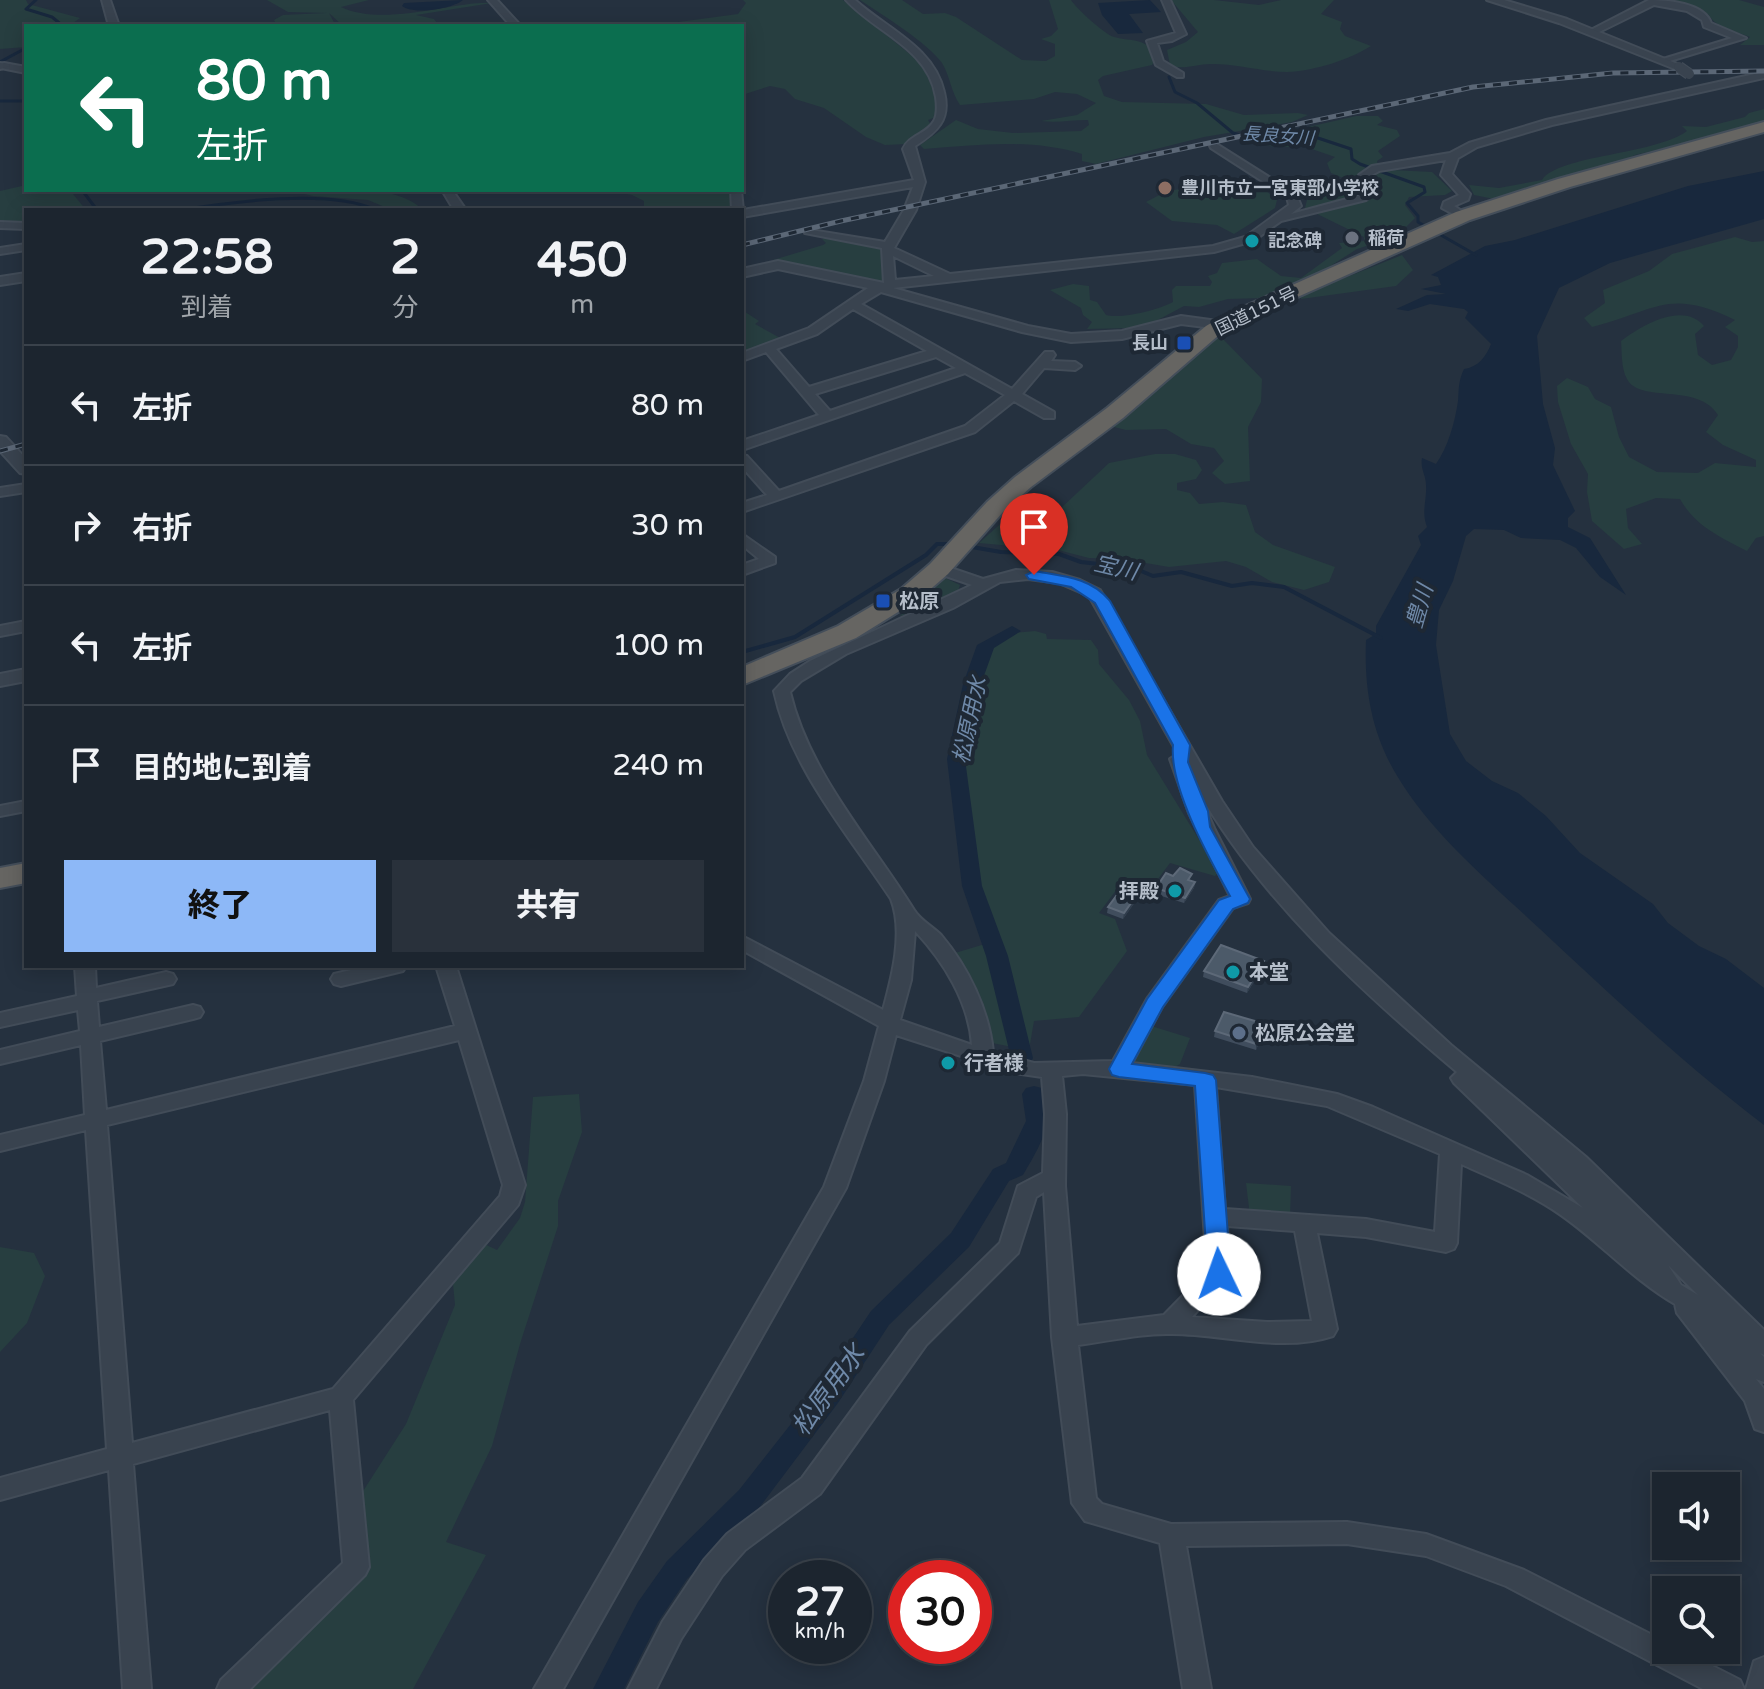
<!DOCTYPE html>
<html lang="ja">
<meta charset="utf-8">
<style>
:root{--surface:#1c252f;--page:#29313b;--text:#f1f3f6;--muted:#a0a5aa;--line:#3a424b;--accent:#8db8f7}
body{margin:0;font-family:"Varela Round","Noto Sans JP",sans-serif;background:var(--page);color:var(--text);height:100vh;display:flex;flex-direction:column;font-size:30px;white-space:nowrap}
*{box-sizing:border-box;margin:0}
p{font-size:26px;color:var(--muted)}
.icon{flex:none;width:44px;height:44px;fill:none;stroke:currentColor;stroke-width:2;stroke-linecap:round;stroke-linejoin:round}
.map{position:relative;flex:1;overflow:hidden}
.sheet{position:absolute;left:24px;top:208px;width:720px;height:760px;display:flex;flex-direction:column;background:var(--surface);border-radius:0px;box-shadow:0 4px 20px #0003,0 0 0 2px var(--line)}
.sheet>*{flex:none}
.top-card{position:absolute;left:24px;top:24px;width:720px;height:168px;border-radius:0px;box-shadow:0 4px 20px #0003,0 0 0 2px var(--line);background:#0b6e4f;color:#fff;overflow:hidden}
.fabs{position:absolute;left:1652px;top:1472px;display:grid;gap:16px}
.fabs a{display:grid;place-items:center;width:88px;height:88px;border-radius:0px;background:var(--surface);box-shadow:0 4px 20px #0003,0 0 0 2px var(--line);font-size:40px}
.speed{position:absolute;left:768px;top:1560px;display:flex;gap:16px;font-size:40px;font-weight:700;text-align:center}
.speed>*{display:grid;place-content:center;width:104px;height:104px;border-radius:50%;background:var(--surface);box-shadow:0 4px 20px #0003,0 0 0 2px var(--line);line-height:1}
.speed small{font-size:20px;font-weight:400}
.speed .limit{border:12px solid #d22;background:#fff;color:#111}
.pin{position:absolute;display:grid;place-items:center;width:68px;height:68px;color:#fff;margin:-82px -34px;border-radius:50% 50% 50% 0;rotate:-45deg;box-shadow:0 0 8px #0007}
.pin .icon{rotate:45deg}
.me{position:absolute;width:88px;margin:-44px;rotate:357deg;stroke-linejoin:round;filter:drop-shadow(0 0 6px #0008)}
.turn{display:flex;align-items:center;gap:28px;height:168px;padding:0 40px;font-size:36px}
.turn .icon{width:104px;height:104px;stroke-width:2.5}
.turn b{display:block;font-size:56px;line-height:68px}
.eta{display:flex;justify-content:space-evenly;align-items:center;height:136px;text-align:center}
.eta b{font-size:48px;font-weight:800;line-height:56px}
.primary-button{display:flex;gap:16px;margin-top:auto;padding:16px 40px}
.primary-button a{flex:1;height:92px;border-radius:0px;background:var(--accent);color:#111;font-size:32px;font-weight:800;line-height:92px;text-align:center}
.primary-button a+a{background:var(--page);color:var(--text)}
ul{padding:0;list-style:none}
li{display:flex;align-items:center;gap:24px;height:120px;padding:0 40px;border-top:2px solid var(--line)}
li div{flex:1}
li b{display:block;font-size:30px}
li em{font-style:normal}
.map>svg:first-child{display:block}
.green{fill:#273e40}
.water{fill:#18283d}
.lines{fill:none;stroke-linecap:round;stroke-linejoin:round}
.stream-far1{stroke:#18283d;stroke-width:3}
.stream{stroke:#18283d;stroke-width:4}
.canal{fill:#18283d;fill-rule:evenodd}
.river{fill:#18283d;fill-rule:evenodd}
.minor-casing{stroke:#424c58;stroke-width:4}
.tertiary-casing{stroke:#424c58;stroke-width:4}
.trunk-casing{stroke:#444e5a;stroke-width:4}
.minor{fill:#39434f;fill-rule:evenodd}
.tertiary{fill:#39434f;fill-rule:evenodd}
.trunk{fill:#666562;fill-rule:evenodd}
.rail-casing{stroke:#5b6776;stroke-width:5}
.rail{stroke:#1e2834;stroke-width:3;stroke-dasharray:8;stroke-linecap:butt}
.minor-bridge-casing{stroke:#424c58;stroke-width:12;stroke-linecap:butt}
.minor-bridge{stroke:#39434f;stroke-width:10}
.wall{fill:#404d5d}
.shaded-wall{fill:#303d4c}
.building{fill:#4c5a69;stroke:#5d6978;stroke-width:2}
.route{fill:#1a73e8;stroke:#114b97;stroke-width:2}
.education-dot{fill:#8d6e63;stroke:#1e2834;stroke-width:3}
.worship-dot{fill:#6b7280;stroke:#1e2834;stroke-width:3}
.culture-dot{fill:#0f9aa8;stroke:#1e2834;stroke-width:3}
.transit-dot{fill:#1a4fb4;stroke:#1e2834;stroke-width:3}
.service-dot{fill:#5c6f8a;stroke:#1e2834;stroke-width:3}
.labels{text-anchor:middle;stroke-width:8;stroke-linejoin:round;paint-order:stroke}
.far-water-label{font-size:18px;font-style:italic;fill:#6f89a8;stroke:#1e2834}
.far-poi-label{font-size:18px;font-weight:bold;fill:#b5beca;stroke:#1e2834;text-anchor:start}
.far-street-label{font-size:18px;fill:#b5beca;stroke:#1e2834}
.poi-label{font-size:20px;font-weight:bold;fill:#b5beca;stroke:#1e2834;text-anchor:start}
.water-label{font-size:22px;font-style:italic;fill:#6f89a8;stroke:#1e2834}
.near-water-label{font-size:26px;font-style:italic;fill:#6f89a8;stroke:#1e2834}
</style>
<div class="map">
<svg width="1764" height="1689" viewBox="0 0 1764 1689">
<rect width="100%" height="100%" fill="#25313f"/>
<path class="green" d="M0,0H26L28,4L80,18L69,26H26V47L0,49Z
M267,0H369L341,7C384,28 458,0 492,3L416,15L434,19L437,23L431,26H343L329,13L336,26H277L274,20L283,15L327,13L288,12Z
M743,0H843L921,63L937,98L936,117L928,120L931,125L906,144L885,145L866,137L824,108L795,99L785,89L770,86L742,95V26H649L738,14L746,3Z
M860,0H902L923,14L945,13L956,17L1022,60L1046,61L1055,56V44L1041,39L1051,36L1058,29L1049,0H1071C1076,8 1104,34 1114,37C1132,42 1148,37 1156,58L1152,65L1103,76L1098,80L1104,96L1122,102L1206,104L1244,115L1298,113L1308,115L1292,122L1204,137L1096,164L1082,161V154C1030,138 977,145 924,149L920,145L956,120L978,129L1013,133L1081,131L1089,125L1088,120C1071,120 1058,123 1041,121L1077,115L1096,103L1077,94L1055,92L1034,99L960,105C951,92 950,76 942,63C928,43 881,14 860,0Z
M1171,0H1214L1259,5L1281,0H1334L1321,14L1342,22L1340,29L1345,36L1371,46C1349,60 1314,71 1287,72C1263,72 1238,64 1213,64C1199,63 1182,71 1170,65L1167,50L1186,42L1198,32Z
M1665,0H1739L1764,7V45H1740L1750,37C1734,30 1718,30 1708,14Z
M1764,109V124L1635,155L1609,166L1494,199L1474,195L1469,185L1499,188L1542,180C1558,155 1654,155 1687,131L1682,126L1706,127L1745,117L1749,113Z
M1356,116H1378L1383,121L1377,125L1397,130L1400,136L1378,151L1383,157L1377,161L1378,166L1392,170L1432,172L1452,191L1445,195L1409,197L1405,205L1415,218L1403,230V234L1357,249L1321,272L1263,298L1228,299L1199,307L1184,306L1154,322L1133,328L1087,329L1092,322L1083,315L1081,308L1050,290L1073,284L1089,286L1090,300L1097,302L1106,315C1123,319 1158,310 1173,302L1172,290L1176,286H1210L1212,282L1208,276L1217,273L1222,263L1257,259L1281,276L1301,278L1342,248L1339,243L1364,241V237L1305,208L1308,196L1346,184L1348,180L1331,173L1327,163L1335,157L1306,147H1275L1247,141Z
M1252,179L1277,200L1275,208L1234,234L1217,225L1172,221L1146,202L1167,191Z
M26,185V190H76L73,194L86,210H26V221L0,222V191Z
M286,190C323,190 395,181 423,210H392L368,200L313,196Z
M606,190H729L732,210H644V201L632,195Z
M1735,237L1752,242L1764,241V536L1756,538L1747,551C1720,537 1695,526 1680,499L1656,498L1626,509L1628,528L1642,544L1624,549L1592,521L1587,492L1588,474L1571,444L1558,402L1557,386L1567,378L1588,387L1595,399L1611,407L1619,437L1629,457L1657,472L1698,473L1715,463L1756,467V460L1723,445L1706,432L1718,415C1698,382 1640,404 1627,379C1621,368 1622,353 1621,341C1642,325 1683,301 1704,326L1695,334L1698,355L1712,365L1731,360L1738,347V336L1725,327L1735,320C1668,287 1656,311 1592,327L1584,318L1605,303L1603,290L1649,271L1672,254Z
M826,238L881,247L884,249L886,283L880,285L773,260L823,245L826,243L822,239Z
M1402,255L1413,270L1396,286L1301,299L1302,295Z
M742,310L759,321L755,324L782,339L742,353Z
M1208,336L1221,337L1262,379L1261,402L1248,427L1250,481L1225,484L1212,473L1224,461L1214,448L1191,444L1166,429L1126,430L1110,426Z
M1155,454H1175L1196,460L1202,470L1196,479L1177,483V490L1190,493L1199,504L1223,502L1246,505L1255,532L1273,545L1335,567L1329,582L1304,590L1272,582L1246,567L1226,561L1169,567L1122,559L1089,558L1058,550L979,543L1007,518L1060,509L1109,463Z
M941,576L960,585L958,591L899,617Z
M1035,631L1046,634L1047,639L1091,640L1098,650L1099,664L1129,700L1140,721L1147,755L1219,872L1215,876L1170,863L1149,891L1134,894L1117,889L1099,913L1115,919L1127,951L1079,1017L1034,1021L1029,1050L987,1042L955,953L985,944L974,885L966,805L957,759L974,684L987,645L1004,634Z
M1148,1025L1190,1038L1180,1064L1173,1068L1127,1062Z
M579,1094L582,1132L558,1201V1226L520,1344L492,1446L446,1542L486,1555L413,1689H243L368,1568L358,1499L406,1424L455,1305L452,1273L480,1242L497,1250L520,1218L525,1202L533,1097Z
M1246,1183L1291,1186L1290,1218L1250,1216Z
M0,1247L34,1253L45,1276L27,1323L0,1352Z"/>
<path class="water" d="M1150,0L1161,12L1129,14L1143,33L1118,34L1102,15L1098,3Z
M1764,171V219L1610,263L1559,288L1537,336L1543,404L1555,448L1553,465L1575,511L1568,518V527L1590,538L1626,595L1600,577L1576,548L1560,540L1521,538L1504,530L1474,529L1466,536L1453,581L1439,610L1436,645L1450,734L1466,761L1492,781L1518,793L1546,816L1580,853L1653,904L1668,923L1699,946L1726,959L1764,988V1125C1685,1065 1613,997 1540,929C1489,881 1432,835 1396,774C1371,732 1364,687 1366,640L1376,634V626L1421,545L1418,536L1427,527C1421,511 1427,501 1426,485C1426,475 1420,469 1422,458L1436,464C1448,447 1455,422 1458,401C1459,389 1458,382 1464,369C1478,367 1486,357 1491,344L1465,318L1468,312L1464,309L1430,304L1408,311L1396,309L1427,295L1446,294L1421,289L1441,285L1438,277L1431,275L1485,246L1515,240L1688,186Z"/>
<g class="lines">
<path class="stream-far1" d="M36,0L26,9L52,17L63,26
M0,62L26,48
M1169,77L1175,92L1197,103L1233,133L1246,137H1315L1351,149L1352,159L1360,164L1424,187L1425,192L1407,203L1418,216V222L1476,255
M0,101H26
M82,190L97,210
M180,210C231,202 330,188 376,210"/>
<path class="stream" d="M966,546L1001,552L1059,554L1081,562L1134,568L1153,576L1181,572L1232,586L1252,583L1284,587L1381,638
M742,652L795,637L926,555L937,544H953"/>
<path class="canal" d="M1012,626L1021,631L994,648L981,684L965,759L982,886L1008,956L1033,1058L1030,1064H1014L1011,1058L986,956L962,886L947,759L963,684L977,645Z
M1034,1086L1042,1088C1059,1117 1038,1149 1023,1175L1009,1181L969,1247L889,1325L838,1403L759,1508L687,1579L658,1622L624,1689H593L638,1602L667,1561L739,1490L820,1387L871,1311L951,1233L993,1169L1006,1163L1026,1121L1022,1094L1026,1088Z"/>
<path class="river" d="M463,0C452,9 413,15 402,6L404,3Z"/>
<defs>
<path id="minor" d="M102,0H110L119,26H109Z
M488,0H497L521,26H511Z
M846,0H855C887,29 934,47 944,92C951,120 937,132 915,146L925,182L916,210L894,248L950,274L1213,246L1245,237L1289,205L1287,197L1211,148L1210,146L1215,143L1296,194L1301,206L1291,214L1358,196L1362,193L1359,175L1372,166L1450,153L1469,143L1546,120L1764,72V78L1552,125L1477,147L1458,158L1452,174L1470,194L1468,200L1454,206L1469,216L1463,219L1442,208L1444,202L1459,195L1441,175L1446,160L1379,171L1370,176L1373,194L1366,200L1281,221L1253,241L1214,252L893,288L1028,326L1071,334L1122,331L1181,316L1225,322V328L1221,329L1181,324L1122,339L1071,342L1022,332L881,292L861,304L1012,389L1045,352H1053L1055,355L1051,361L1075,362L1081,366L1075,370L1044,368L1022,394L1054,412V418H1044L1014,401L975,432L742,512V503L767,495L742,467V455L747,456L779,491L965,426L1005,395L965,373L742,450V441L819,415L766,352L742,361V353L809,328L868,288L778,269L742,277V269L778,261L884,283L882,248L805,233L811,230L885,242L904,210L913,187L742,217V210H732L731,190H741L743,210L914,180L903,149C909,135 927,134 934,121C938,114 937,104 936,97C928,48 876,33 846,0ZM893,256L934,276L895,280ZM853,309L927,351L809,387L776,349L817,334ZM936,357L956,368L830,411L815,394Z
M1162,0H1170L1186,34L1172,41L1157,43L1163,61L1183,73V77H1177L1156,65L1147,41L1176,33Z
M1649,0C1667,0 1704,3 1711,23L1746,38L1663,63V59L1732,38L1704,27L1702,20L1687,11L1654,5L1595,34L1587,32Z
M4,63L26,67V73L1,68L0,65Z
M442,190H452L466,210H454Z
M0,222L26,223V229L0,228Z
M26,244V250L0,254V248Z
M26,273V281L0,285V277Z
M26,484V492L0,496V488Z
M742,534L775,557V563L742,575V565L759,559L742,545Z
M939,564L983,579L1016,570L1052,572L1080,580L1100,590L1222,801L1253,847L1329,933L1451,1045L1586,1157L1764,1330V1355L1760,1353L1764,1357V1382L1756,1379L1764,1389V1432L1755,1429L1745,1401L1677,1313L1675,1304C1632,1279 1601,1243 1561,1215C1531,1194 1495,1179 1461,1164L1457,1243L1454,1249L1446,1252L1366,1237L1317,1233L1337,1329L1333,1336C1282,1353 1224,1334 1172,1334C1141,1333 1109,1341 1078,1345L1096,1498L1102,1504L1171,1524L1347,1522L1426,1534L1524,1570L1666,1642V1650H1681L1740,1680L1744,1689H1703L1506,1586L1426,1556L1347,1544L1186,1546L1211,1689H1183L1160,1543L1085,1521L1072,1503L1052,1337L1044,1192L1036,1197L1018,1253L926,1345L820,1494L745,1550L722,1576L681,1639L656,1689H628L663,1621L704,1560L727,1534L802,1478L910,1331L1000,1243L1018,1186L1043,1173L1045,1114L1042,1077L1014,1073L896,1035L884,1081L846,1188L563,1689H534L824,1187L864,1081L879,1026L742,950V936L883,1010C892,977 904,932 891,899C848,834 791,769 774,691L790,674L810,661L972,585L934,572V566ZM1028,579L1059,583L1089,596L1178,754L1170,759L1189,813L1230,896L1219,900L1147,999L1113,1061L1034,1063L993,1052C989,1010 968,967 941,935C933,927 920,920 914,910C871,841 809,773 790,692L801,681L846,654L953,608L1000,582ZM1197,789C1260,899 1361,991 1457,1072L1451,1078L1454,1083L1583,1208L1527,1175L1373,1107L1337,1094L1252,1077L1132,1063L1162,1007L1233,908L1248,903L1250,899L1215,830ZM915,931C944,962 969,1002 972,1045L900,1020L911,980ZM1083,1074L1195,1085L1207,1271L1164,1315L1077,1326L1065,1186L1066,1114L1062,1076ZM1216,1087L1327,1106L1440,1154L1435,1232L1366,1219L1225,1209ZM1227,1226L1295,1231L1312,1321L1267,1322L1192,1317L1230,1274ZM1668,1265L1698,1295L1681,1285Z
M26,621V631L0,636V626Z
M26,801V811L0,816V806Z
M75,966H95L96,988L166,972L173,974L176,979L173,984L97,1001L99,1027L193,1005L200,1007L203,1012L200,1017L193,1019L100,1041L106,1110L455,1026L436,966H456L525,1185L518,1205L353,1400L369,1567L365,1575L250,1689H217L221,1680L343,1563L330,1410L133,1464L151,1689H123L109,1470L0,1500V1478L107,1449L86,1130L0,1151V1135L85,1115L81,1045L0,1064V1050L80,1031L78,1010L0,1027V1013L77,996ZM459,1040L503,1185L500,1196L333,1389L132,1443L107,1125Z
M368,966H406L403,971L341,986L334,984L331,979L334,974Z
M1764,1657V1689H1746L1754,1661Z"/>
<path id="tertiary" d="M1487,0H1504L1567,19L1685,67L1675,69L1559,23Z
M0,63L8,64L10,66L0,69Z
M0,436L6,437L26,459V474L20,473L0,451Z
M26,669V681L0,686V674Z"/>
<path id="trunk" d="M1764,122V132L1570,187L1470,220L1237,324L1220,334L1123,418L1031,487L1003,512L948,574L919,599L856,638L742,685V667L838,626L901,589L930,564L987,502L1015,477L1107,408L1206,326L1223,316L1456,212L1558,179Z
M26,863V883L0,888V868Z"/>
</defs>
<use href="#minor" class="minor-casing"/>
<use href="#tertiary" class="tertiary-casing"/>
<use href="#trunk" class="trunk-casing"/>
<use href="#minor" class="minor"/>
<use href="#tertiary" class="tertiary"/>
<use href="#trunk" class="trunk"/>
<defs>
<path id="rail" d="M742,245L841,221L1473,87L1613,73L1764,71
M0,451L26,444"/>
</defs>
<use href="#rail" class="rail-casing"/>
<use href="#rail" class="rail"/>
<defs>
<path id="minor-bridge" d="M1679,67L1689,74"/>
</defs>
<use href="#minor-bridge" class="minor-bridge-casing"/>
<use href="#minor-bridge" class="minor-bridge"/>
</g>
<path class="wall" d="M1192,880L1191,881L1195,882L1194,888L1184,903L1155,894L1156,888Z
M1136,896L1135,902L1123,919L1107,913L1108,907Z
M1264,961L1263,967L1247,993L1203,977L1204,971Z
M1264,1030L1256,1050L1214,1037L1215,1031Z"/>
<path class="shaded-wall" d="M1195,882L1194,888L1184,903L1185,898Z
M1136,896L1135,902L1123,919L1124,913Z
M1264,961L1263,967L1247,993L1248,987Z
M1265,1024L1264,1030L1256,1050V1044Z"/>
<path class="building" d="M1180,868L1192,874L1188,880L1195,882L1185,898L1156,888L1166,873L1173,876Z
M1120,891L1136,896L1124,913L1108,907Z
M1221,945L1264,961L1248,987L1204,971Z
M1224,1012L1265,1024L1256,1044L1215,1031Z"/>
<path class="route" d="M1034,571C1062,576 1091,577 1110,601L1190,745L1188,762L1208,811L1210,827L1250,899L1248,903L1233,909L1163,1007L1132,1064L1205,1073L1213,1075L1216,1080L1231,1274L1228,1281L1219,1283L1211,1281L1208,1274L1195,1086L1119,1077L1112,1075L1109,1069L1147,999L1219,900L1230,896C1209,858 1169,787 1173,745L1095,603L1071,587L1029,579L1026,575Z"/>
<circle class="education-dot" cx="1165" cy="188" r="8"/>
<circle class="worship-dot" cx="1352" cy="238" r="8"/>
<g class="culture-dot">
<circle cx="1252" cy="241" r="8"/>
<circle cx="1175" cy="891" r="8"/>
<circle cx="1233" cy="972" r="8"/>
<circle cx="948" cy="1063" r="8"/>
</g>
<g class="transit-dot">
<rect x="1176" y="335" width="16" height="16" rx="4"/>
<rect x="875" y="593" width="16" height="16" rx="4"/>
</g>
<circle class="service-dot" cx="1239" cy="1033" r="8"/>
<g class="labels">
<g class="far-water-label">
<text transform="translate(1278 136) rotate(4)" y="6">長良女川</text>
</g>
<g class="far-poi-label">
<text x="1181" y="194">豊川市立一宮東部小学校</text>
<text x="1368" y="244">稲荷</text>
<text x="1268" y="247">記念碑</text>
<text x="1168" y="349" text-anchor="end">長山</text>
</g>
<g class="far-street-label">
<text transform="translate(1256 311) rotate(-26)" y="6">国道151号</text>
</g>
<g class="poi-label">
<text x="899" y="608">松原</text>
<text x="1159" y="898" text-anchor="end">拝殿</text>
<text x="1249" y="979">本堂</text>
<text x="1255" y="1040">松原公会堂</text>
<text x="964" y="1070">行者様</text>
</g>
<g class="water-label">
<text transform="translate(1116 567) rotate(13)" y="8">宝川</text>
<text transform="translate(1419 606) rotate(-74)" y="8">豊川</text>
<text transform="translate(969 720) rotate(-78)" y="8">松原用水</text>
</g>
<g class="near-water-label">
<text transform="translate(828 1390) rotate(-54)" y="9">松原用水</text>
</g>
</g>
</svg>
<div class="fabs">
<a><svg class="icon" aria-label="sound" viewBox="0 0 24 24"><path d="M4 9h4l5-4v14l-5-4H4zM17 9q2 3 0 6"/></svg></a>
<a><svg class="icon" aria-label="search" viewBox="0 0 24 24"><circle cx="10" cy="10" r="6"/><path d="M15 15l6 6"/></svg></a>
</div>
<div class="speed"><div>27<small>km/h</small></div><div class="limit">30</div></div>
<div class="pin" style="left:1034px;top:575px;background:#d93025"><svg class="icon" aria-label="arrive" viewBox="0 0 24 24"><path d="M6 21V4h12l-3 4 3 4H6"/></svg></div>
<svg class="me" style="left:1219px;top:1274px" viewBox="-20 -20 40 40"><circle r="19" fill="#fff"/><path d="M0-13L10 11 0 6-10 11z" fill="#1a73e8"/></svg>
<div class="top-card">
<div class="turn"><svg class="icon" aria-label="left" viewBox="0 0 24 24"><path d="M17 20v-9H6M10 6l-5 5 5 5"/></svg><div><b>80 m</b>左折</div></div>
</div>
<section class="sheet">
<div class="eta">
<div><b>22:58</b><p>到着</p></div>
<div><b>2</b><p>分</p></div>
<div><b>450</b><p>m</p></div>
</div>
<ul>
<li><svg class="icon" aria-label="left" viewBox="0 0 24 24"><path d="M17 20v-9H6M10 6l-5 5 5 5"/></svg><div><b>左折</b></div><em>80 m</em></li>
<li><svg class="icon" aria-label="right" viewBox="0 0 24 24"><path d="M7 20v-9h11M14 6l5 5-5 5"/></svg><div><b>右折</b></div><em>30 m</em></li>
<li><svg class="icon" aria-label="left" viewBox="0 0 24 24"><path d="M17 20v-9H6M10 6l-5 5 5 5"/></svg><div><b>左折</b></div><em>100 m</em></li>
<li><svg class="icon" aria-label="arrive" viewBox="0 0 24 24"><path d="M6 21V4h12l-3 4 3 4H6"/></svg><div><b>目的地に到着</b></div><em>240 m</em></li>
</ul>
<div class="primary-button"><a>終了</a><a>共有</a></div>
</section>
</div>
